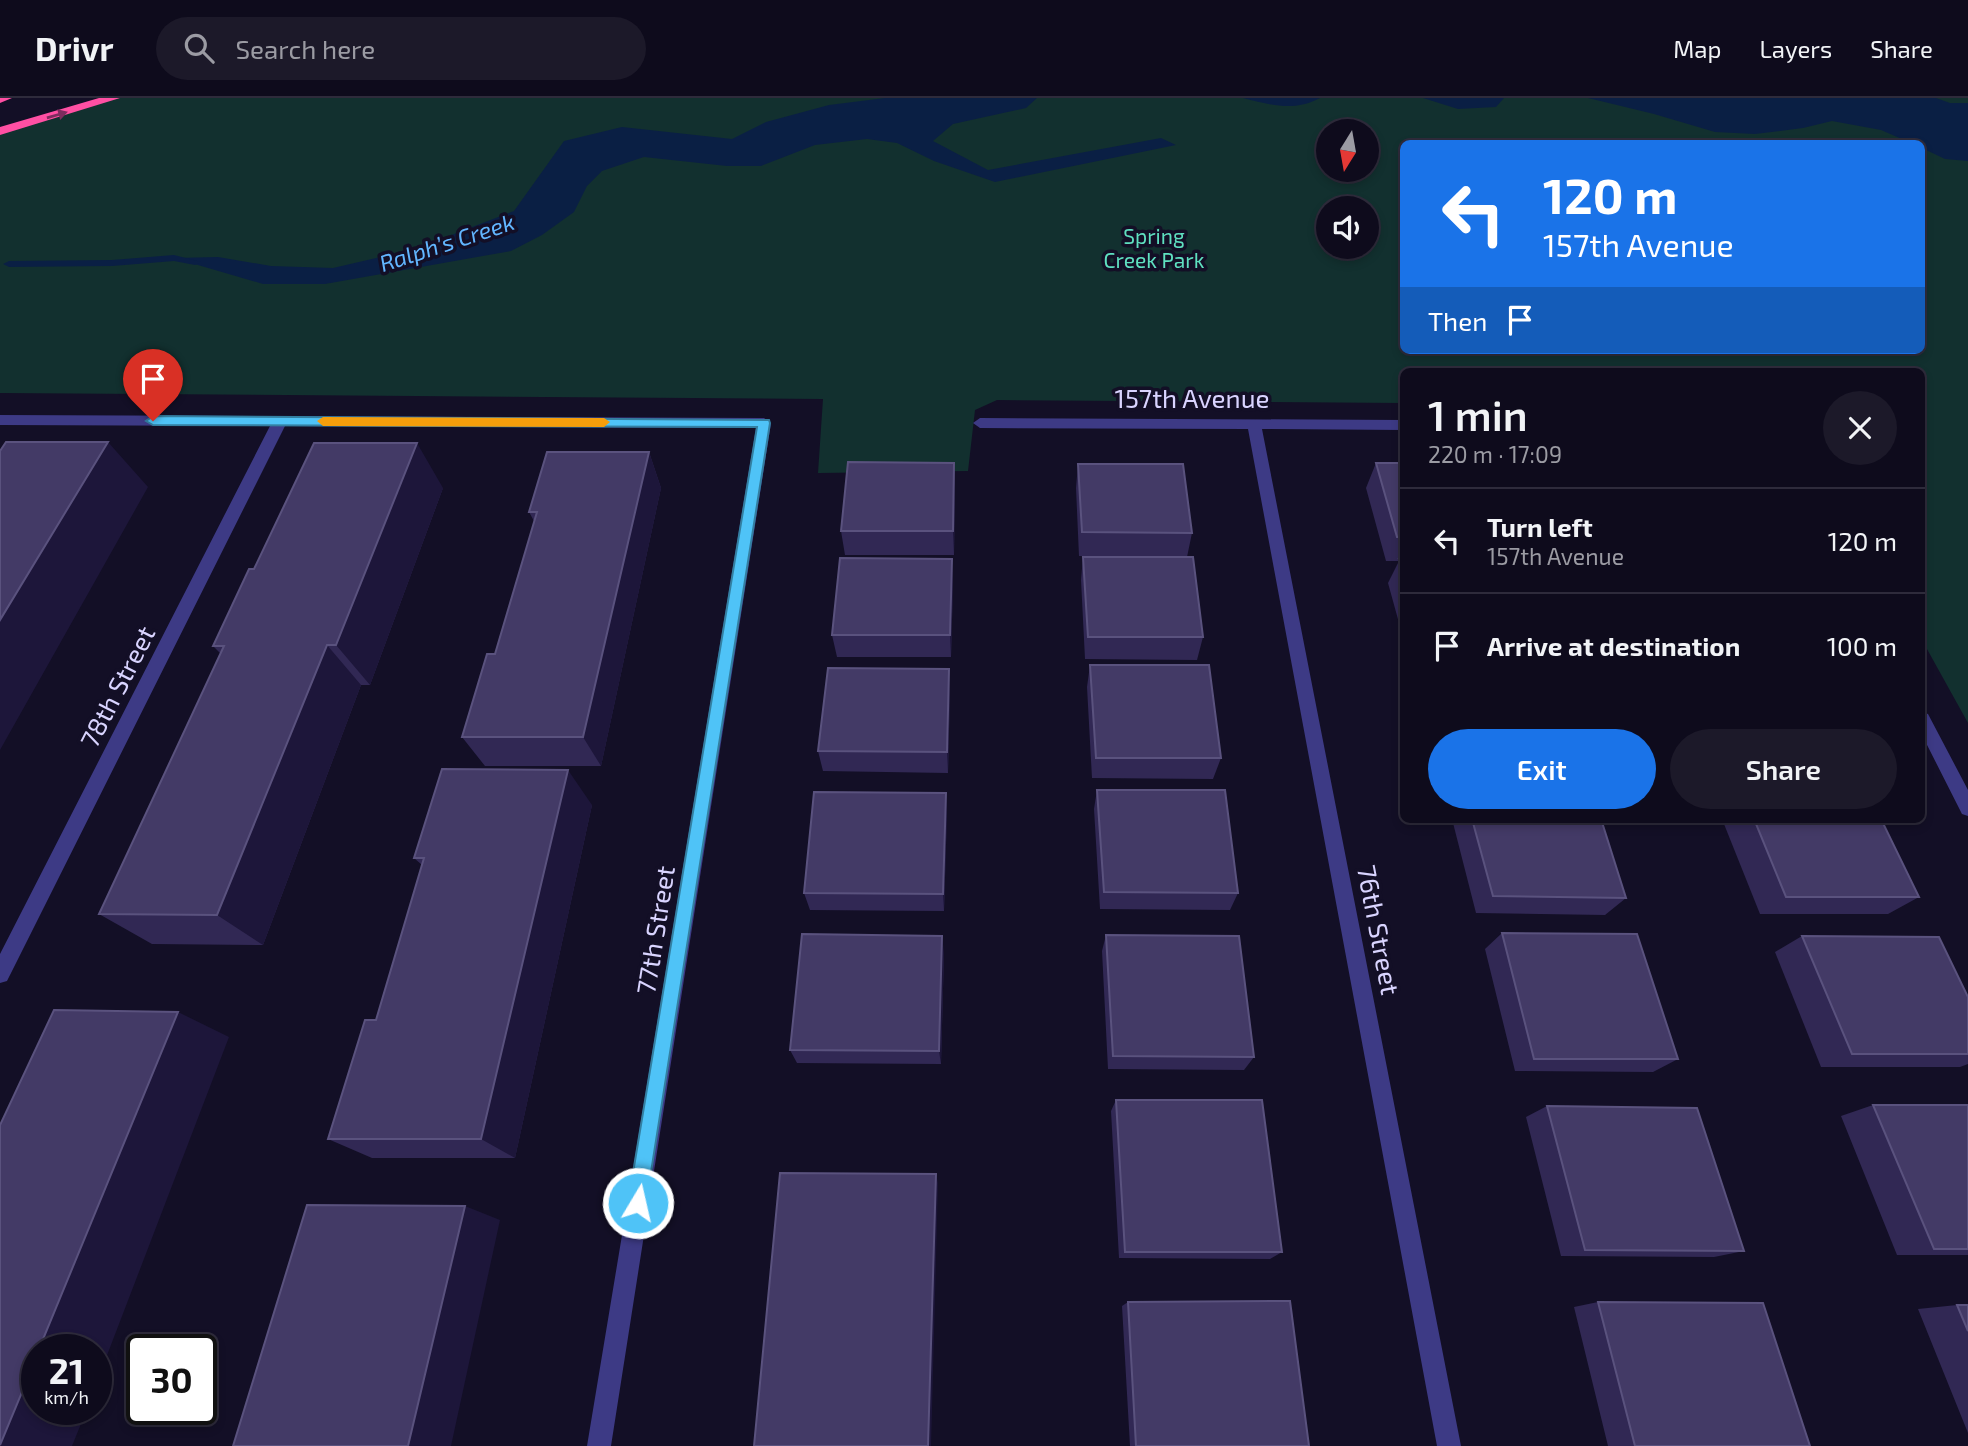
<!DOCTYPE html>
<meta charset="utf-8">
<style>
:root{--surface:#0e0b1c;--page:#1c1929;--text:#f1f3f6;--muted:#9b9ba3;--line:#2e2b3b;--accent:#1a73e8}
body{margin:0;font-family:"Exo 2",sans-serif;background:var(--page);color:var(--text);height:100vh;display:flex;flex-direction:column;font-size:26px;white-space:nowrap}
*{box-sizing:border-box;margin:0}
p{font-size:23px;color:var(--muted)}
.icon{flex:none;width:38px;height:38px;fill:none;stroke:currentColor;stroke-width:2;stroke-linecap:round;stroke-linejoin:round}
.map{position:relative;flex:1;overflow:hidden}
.details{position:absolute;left:1400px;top:270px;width:525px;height:455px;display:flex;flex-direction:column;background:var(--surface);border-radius:10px;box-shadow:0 4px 10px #0003,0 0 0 2px var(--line)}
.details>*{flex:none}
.hud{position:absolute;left:1400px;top:42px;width:525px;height:214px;border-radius:10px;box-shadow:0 4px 10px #0003,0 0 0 2px var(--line);background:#1a73e8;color:#fff;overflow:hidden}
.needle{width:46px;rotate:191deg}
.fabs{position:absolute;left:1316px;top:21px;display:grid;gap:14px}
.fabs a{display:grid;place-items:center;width:63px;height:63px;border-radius:50%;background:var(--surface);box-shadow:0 4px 10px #0003,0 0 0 2px var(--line);font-size:35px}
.speed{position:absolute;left:21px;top:1236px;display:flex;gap:14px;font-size:35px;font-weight:700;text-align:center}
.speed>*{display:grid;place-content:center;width:91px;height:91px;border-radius:50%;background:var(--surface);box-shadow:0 4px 10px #0003,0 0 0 2px var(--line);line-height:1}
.speed small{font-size:18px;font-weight:400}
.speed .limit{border:4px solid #111;border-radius:10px;background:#fff;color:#111}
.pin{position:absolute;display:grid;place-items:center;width:60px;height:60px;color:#fff;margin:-72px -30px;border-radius:50% 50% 50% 0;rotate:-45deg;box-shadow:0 0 7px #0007}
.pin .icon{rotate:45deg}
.me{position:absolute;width:77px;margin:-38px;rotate:9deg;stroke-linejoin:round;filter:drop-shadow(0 0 5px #0008)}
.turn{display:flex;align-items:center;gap:24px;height:147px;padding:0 28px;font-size:32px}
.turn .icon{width:91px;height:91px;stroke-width:2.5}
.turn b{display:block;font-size:49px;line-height:60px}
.then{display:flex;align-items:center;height:66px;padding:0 28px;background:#0003;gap:14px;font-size:26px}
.round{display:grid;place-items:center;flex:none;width:74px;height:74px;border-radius:37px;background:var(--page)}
.summary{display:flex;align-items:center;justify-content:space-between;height:119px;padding:0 28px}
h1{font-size:42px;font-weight:600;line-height:52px}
.action{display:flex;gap:14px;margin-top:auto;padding:14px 28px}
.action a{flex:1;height:80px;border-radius:42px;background:var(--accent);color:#fff;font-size:28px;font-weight:600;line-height:80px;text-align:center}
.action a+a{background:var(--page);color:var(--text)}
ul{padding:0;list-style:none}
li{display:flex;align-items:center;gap:21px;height:105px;padding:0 28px;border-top:2px solid var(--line)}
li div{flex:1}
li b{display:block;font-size:26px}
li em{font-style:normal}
header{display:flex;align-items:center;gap:42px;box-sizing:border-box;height:98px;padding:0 35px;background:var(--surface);border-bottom:2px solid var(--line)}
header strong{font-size:33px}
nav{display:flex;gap:38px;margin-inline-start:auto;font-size:24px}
.search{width:490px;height:63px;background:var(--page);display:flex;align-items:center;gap:18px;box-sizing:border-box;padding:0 24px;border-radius:38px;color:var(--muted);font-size:26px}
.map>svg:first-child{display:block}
.green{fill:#12302f;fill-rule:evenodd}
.water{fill:#0a1f44}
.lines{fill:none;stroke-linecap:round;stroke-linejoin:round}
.stream{fill:#0a1f44;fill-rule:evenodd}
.minor{fill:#3d3a85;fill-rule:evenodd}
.motorway{fill:#ff4fa3;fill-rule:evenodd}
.wall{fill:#312854}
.shaded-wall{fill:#1d163a}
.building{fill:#433a66;stroke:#5a527e;stroke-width:2}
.oneway{fill:#7d2c5e}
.route{fill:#4fc3f7;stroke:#337fa1;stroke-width:2}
.slow{fill:#f59e0b}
.labels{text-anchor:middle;stroke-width:7;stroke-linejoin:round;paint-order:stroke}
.far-park-label{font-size:21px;fill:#5fe0c0;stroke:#130f26}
.far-water-label{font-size:23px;font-style:italic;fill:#62b6ff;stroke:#130f26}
.street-label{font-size:26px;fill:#d9d4ff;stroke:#130f26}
</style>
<header>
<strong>Drivr</strong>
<div class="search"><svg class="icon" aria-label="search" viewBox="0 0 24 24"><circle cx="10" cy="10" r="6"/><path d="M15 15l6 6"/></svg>Search here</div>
<nav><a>Map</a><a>Layers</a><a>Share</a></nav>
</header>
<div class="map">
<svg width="1968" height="1348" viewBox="0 0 1968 1348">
<rect width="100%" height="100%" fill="#130f26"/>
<path class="green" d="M113,0H1968V625L1922,542V273H1404L1403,305L997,302L975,312L968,373L818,375L823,301L0,295V33ZM1328,33H1367V72H1328ZM1404,46H1922V252H1404ZM1328,110H1367V149H1328Z"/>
<path class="water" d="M885,0H1037L1026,10L953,26L933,43L988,72L1161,40L1176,47L995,84L934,63L897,45L867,41L815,47L761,68H727L644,59L602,73L587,88L574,114L542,137L511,153L325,186H263L174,160L218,159L271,168L333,170L415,151L514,113L564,43L622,29L732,41L766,24L829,7Z
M1243,0H1320C1294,14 1271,7 1243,0Z
M1423,0H1504L1496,9L1458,11Z
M1588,0H1936L1950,5H1968V63L1945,61L1922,50V46L1911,45L1881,32L1832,23L1803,30L1755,36L1715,34L1654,16Z"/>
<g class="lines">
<path class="stream" d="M174,157L201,164L195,167L174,163L112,168L9,169L3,166L9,163L112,162Z"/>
<path class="minor" d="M0,317L764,320L771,325L611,1348H587L756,330L285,328L7,883L0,885V856L270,328L0,327Z
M980,320L1404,322V332L1262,331L1461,1348H1437L1248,331L980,330L973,325Z
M1922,614L1928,616L1968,692V718L1962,716L1922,637Z"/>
<path class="motorway" d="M0,0H12L0,5Z
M99,0H120L0,37V29Z"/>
</g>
<path class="wall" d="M649,354L661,390L601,668H485L462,639L495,556L534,423L529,414Z
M954,365L955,389L954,457H845L841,433Z
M1376,365H1404V543L1388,485L1399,463H1386L1366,390Z
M1078,366L1192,435L1187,459L1079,458L1076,390Z
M443,390L370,587H361L263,847L152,846L99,816L221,556L213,548Z
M1083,459L1203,539L1197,562L1085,561L1081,482Z
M953,485L951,559H837L832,537Z
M1090,567L1221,660L1213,681L1092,680L1087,589Z
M950,593L948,675L823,673L818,653Z
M1097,692L1238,795L1230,812L1100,811L1094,711Z
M592,707L515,1060H372L328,1041L376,922L422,767L414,760Z
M947,714L944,813L810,812L804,795Z
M1452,721H1601L1626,800L1605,817L1476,815Z
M1722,721H1881L1919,799L1888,816H1760Z
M1502,835L1678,961L1653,974L1515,973L1485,851Z
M1106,837L1254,959L1244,972L1108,971L1102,853Z
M1802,838L1968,899V966L1960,969H1821L1775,854Z
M944,854L941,966L797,965L790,952Z
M1116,1002L1282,1154L1270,1161L1119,1160L1111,1013Z
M1873,1007H1968V1157H1897L1841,1018Z
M1547,1008L1744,1153L1714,1159L1561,1158L1526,1019Z
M1128,1204L1309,1348H1130L1122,1208Z
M1598,1204L1810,1348H1608L1574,1209Z
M1957,1207H1968V1335L1918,1211Z"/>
<path class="shaded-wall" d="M108,344L148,389L0,652V522Z
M417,345L443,390L370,587L336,547Z
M649,354L661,390L601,668L583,639Z
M954,365L955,389L954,457L953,433Z
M952,461L953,485L951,559L950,537Z
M327,547L361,587L263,847L217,817Z
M949,571L950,593L948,675L947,654Z
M568,672L592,707L515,1060L481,1041Z
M946,695L947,714L944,813L943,796Z
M942,838L944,854L941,966L939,953Z
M178,914L229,939L96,1286V1251H39Z
M936,1076L938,1085L931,1348H928Z
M465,1108L500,1122L451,1348H408Z
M37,1258V1311H87L72,1348H0Z"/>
<path class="building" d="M6,344H108L0,522V353Z
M314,345H417L336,547H327L217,817L99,816L224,548H213L249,471H254Z
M547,354H649L583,639H462L487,556H495L537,414H529Z
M848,364L954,365L953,433H841Z
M1376,365H1404V439H1397Z
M1078,366H1183L1192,435L1082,434Z
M1083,459H1193L1203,539H1088Z
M840,460L952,461L950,537H832Z
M1399,461H1404V476Z
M1090,567H1209L1221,660H1096Z
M828,570L949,571L947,654L818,653Z
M442,671L568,672L481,1041H328L365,922H376L424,760H414Z
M1097,692H1225L1238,795L1104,794Z
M814,694L946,695L943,796L804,795Z
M1472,721H1601L1626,800L1493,798Z
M1754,721H1881L1919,799H1786Z
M1502,835L1637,836L1678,961H1534Z
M802,836L942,838L939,953L790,952Z
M1106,837L1239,838L1254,959L1113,958Z
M1802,838L1939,839L1968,899V956H1852Z
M54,912L178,914L39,1251H37V1258L0,1347V1027Z
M1116,1002H1262L1282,1154H1125Z
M1873,1007H1968V1151H1934Z
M1547,1008L1697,1010L1744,1153L1585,1152Z
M780,1075L936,1076L928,1348H754Z
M307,1107L465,1108L408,1348H233Z
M1290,1203L1309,1348H1136L1128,1204Z
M1598,1204L1763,1205L1810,1348H1635Z
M1957,1207H1968V1233Z"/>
<defs><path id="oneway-solid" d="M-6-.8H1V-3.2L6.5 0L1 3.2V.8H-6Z" transform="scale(1.75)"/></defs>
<use class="oneway" href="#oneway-solid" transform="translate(57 17) rotate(-16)"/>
<path class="route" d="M153,318L769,322L770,325L645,1112L638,1115L631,1112L628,1105L757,329L153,327L146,323Z"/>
<path class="slow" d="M323,319L604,320L610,324L604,329L323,328L317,323Z"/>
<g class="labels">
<g class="far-park-label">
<text x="1154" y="146">Spring<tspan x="1154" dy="24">Creek Park</tspan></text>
</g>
<g class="far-water-label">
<text transform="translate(447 145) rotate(-18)" y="8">Ralph’s Creek</text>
</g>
<g class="street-label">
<text x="1192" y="310">157th Avenue</text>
<text transform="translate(118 589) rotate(-63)" y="9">78th Street</text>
<text transform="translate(656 832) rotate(-81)" y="9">77th Street</text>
<text transform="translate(1378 832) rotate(79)" y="9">76th Street</text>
</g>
</g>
</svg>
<div class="fabs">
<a><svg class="needle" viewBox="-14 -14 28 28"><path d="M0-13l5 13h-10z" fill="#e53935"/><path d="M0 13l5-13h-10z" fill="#9b9ba3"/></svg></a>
<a><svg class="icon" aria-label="sound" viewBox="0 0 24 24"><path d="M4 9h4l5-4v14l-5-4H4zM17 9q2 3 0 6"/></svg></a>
</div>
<div class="speed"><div>21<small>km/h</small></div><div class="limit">30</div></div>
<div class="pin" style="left:153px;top:323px;background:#d93025"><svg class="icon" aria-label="arrive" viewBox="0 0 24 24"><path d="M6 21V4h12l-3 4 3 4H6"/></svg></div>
<svg class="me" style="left:638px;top:1105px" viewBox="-20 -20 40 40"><circle r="17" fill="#4fc3f7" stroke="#fff" stroke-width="3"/><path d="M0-11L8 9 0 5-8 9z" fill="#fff"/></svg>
<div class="hud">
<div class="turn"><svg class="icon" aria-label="left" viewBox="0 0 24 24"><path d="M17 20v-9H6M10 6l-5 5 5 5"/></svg><div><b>120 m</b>157th Avenue</div></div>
<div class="then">Then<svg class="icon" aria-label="arrive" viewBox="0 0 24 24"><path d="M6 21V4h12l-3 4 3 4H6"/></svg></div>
</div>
<section class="details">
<div class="summary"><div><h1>1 min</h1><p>220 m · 17:09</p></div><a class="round"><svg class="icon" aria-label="close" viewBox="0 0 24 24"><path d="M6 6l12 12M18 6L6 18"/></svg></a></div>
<ul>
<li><svg class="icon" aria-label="left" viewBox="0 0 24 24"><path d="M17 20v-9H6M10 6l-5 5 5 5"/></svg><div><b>Turn left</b><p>157th Avenue</p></div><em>120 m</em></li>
<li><svg class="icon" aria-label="arrive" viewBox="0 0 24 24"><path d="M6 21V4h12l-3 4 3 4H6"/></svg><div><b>Arrive at destination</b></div><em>100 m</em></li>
</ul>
<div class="action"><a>Exit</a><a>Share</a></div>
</section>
</div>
